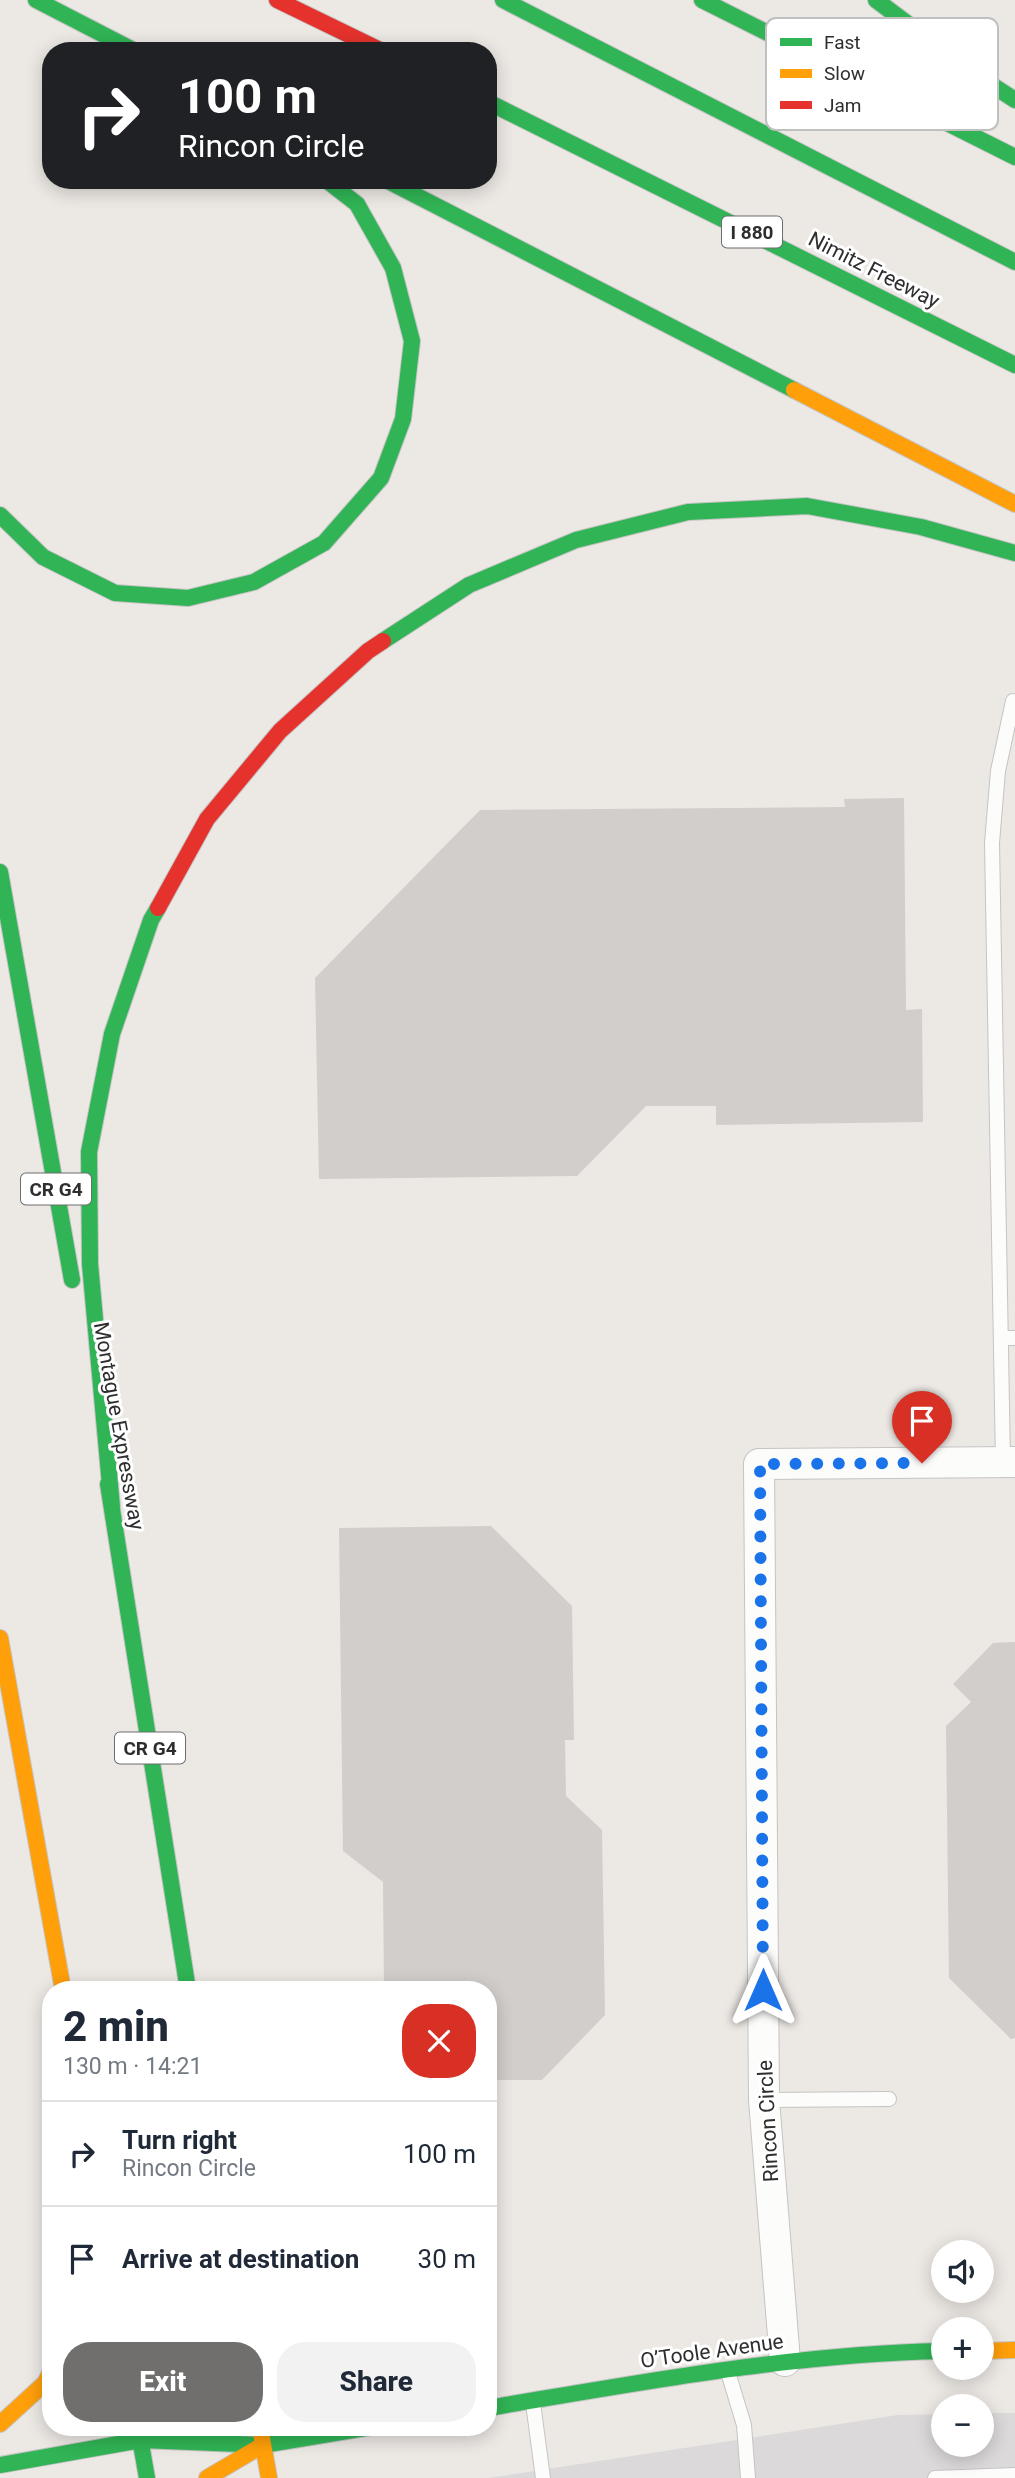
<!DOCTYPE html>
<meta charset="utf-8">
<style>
:root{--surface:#fff;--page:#f2f2f3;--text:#1f2937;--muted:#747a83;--line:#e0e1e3;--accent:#706f6e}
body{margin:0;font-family:Roboto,sans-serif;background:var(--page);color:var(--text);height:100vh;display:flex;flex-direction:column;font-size:26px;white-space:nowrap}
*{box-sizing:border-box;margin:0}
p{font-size:23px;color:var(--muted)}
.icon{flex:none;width:38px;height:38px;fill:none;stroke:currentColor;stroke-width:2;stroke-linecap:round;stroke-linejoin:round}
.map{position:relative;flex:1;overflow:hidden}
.sheet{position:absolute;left:42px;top:1981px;width:455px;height:455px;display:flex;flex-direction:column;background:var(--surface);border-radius:28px;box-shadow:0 4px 18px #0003}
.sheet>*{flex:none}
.guide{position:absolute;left:42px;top:42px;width:455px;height:147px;border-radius:28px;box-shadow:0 4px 18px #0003;background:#202124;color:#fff;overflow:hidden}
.buttons{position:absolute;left:931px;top:2240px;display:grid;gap:14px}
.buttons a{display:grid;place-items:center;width:63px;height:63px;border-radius:50%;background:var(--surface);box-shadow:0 4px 18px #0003;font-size:35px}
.pin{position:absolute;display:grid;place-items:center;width:60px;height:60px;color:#fff;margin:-72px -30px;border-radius:50% 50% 50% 0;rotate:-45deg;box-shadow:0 0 7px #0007}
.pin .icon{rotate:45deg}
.me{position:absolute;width:77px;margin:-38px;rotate:0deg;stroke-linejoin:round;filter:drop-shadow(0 0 5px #0008)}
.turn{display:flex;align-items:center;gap:24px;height:147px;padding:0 21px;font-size:32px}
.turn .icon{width:91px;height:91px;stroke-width:2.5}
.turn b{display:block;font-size:49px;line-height:60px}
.round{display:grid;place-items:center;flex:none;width:74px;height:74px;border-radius:28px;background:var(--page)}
.overview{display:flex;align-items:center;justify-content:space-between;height:119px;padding:0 21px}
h1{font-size:42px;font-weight:800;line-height:52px}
.action{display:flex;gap:14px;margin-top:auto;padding:14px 21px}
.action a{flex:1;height:80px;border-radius:28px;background:var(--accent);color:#fff;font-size:28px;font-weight:800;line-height:80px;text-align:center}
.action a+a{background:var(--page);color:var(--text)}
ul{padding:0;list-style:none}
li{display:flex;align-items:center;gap:21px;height:105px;padding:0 21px;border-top:2px solid var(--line)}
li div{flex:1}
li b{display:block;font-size:26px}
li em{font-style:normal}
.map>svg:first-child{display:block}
.industrial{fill:#dcd9db}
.building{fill:#d1cecb}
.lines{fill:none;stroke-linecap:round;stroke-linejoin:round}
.lane-casing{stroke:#c5c4c5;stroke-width:16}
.street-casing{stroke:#c5c4c5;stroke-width:32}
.fast-casing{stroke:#c5c4c5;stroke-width:18}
.slow-casing{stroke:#c5c4c5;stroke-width:18}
.jam-casing{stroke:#c5c4c5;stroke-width:18}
.lane{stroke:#fcfcfb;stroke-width:14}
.street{stroke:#fcfcfb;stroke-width:30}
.fast{stroke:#30b455;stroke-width:16}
.slow{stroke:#ff9f0a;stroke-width:16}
.jam{stroke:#e5322d;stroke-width:16}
.route{stroke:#1a73e8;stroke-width:12;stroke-dasharray:0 21.6}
.labels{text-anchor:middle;stroke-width:6;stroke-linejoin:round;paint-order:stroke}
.shield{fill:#fff;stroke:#6d6d6d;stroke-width:2}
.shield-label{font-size:19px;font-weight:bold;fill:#2e2e2e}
.street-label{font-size:21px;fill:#2e2e2e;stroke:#fff}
.key{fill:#fff;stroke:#c0c0c0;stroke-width:2}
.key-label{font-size:19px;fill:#2e2e2e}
</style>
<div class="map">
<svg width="1015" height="2478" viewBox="0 0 1015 2478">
<rect width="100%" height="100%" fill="#ece8e4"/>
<path class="industrial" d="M982,2413H1015V2478H489L898,2415L943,2414V2445H982Z"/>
<path class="building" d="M904,798L906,1010L922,1009L923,1122L716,1125V1106H646L577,1176L319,1179L315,978L480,810L845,807L844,799Z
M491,1526L572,1606L574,1740H565L566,1796L602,1830L605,2015L542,2080H488V1990H384L383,1882L343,1851L339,1528Z
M1015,1642V2038L1011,2039L949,1978L946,1726L971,1702L953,1684L993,1643Z"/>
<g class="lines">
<defs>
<path id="lane" d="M1001,1338H1015
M1003,1462L992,843L998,771L1013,701L1015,702
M764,2100L889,2099
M727,2369L744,2425L748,2478
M533,2403L543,2478
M935,2478L1015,2475"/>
<path id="street" d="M785,2361L764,2100L759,1464L1015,1462"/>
<path id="fast" d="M36,0L135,51
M503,0L1015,262
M702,0L1015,157
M876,0L972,72L1015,100
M488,102L1015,365
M386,180L794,390
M0,515L43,557L115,593L188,598L254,582L324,543L381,478L403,419L412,341L393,268L357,204L326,180
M383,641L469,585L576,540L688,512L807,506L921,527L1015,553
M0,872L72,1280
M108,1484L188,1990
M112,1507L90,1264L89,1152L112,1034L151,920L158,908
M488,2408C639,2383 790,2354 943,2351
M138,2427L147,2478
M0,2465L141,2440L263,2445L371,2427"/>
<path id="slow" d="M794,390L1015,504
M0,1638L63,1990
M982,2351L1015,2350
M0,2424L45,2383L51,2371
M260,2427L269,2478
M207,2478L263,2445"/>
<path id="jam" d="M277,0L382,51
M158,908L207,819L280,731L368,651L383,641"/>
</defs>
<use href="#lane" class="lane-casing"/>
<use href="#street" class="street-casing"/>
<use href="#fast" class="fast-casing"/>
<use href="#slow" class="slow-casing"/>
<use href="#jam" class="jam-casing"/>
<use href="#lane" class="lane"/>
<use href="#street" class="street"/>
<use href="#fast" class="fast"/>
<use href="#slow" class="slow"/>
<use href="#jam" class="jam"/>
</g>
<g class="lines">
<path class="route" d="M763,1990L760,1464L922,1463"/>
</g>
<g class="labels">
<g class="shield">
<rect x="722" y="216.5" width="60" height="31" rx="5"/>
<rect x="21" y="1173.5" width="70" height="31" rx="5"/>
<rect x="115" y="1732.5" width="70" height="31" rx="5"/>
</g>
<g class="shield-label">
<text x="752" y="239">I 880</text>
<text x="56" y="1196">CR G4</text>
<text x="150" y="1755">CR G4</text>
</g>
<g class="street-label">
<text transform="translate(874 270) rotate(27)" y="7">Nimitz Freeway</text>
<text transform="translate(119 1426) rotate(80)" y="7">Montague Expressway</text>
<text transform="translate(768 2121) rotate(-93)" y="7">Rincon Circle</text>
<text transform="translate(712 2351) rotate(-8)" y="7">O’Toole Avenue</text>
</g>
</g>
<rect x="766" y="18" width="232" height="112" rx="10" class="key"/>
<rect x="780" y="38" width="32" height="8" fill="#30b455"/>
<rect x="780" y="69" width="32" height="9" fill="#ff9f0a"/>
<rect x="780" y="101" width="32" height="8" fill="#e5322d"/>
<g class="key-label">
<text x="824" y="49">Fast</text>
<text x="824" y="80">Slow</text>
<text x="824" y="112">Jam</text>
</g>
</svg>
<div class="buttons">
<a><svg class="icon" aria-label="sound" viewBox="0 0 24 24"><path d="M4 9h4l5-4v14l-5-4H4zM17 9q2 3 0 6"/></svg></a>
<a>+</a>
<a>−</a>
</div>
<div class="pin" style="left:922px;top:1463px;background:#d93025"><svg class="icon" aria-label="arrive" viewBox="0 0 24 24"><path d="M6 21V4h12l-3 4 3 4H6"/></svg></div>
<svg class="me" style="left:763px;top:1990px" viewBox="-20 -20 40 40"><path d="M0-17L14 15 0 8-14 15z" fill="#1a73e8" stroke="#fff" stroke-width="4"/></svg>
<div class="guide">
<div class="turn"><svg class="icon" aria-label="right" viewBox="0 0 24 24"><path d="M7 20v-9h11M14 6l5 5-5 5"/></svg><div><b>100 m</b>Rincon Circle</div></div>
</div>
<section class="sheet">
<div class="overview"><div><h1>2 min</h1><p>130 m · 14:21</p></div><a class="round" style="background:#d93025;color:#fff"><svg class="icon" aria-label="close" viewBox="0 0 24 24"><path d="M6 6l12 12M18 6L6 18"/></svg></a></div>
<ul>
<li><svg class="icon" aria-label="right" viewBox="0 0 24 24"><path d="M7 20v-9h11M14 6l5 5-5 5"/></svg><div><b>Turn right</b><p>Rincon Circle</p></div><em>100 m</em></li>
<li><svg class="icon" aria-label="arrive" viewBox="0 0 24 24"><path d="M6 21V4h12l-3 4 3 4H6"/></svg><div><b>Arrive at destination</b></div><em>30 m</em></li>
</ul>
<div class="action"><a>Exit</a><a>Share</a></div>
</section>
</div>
